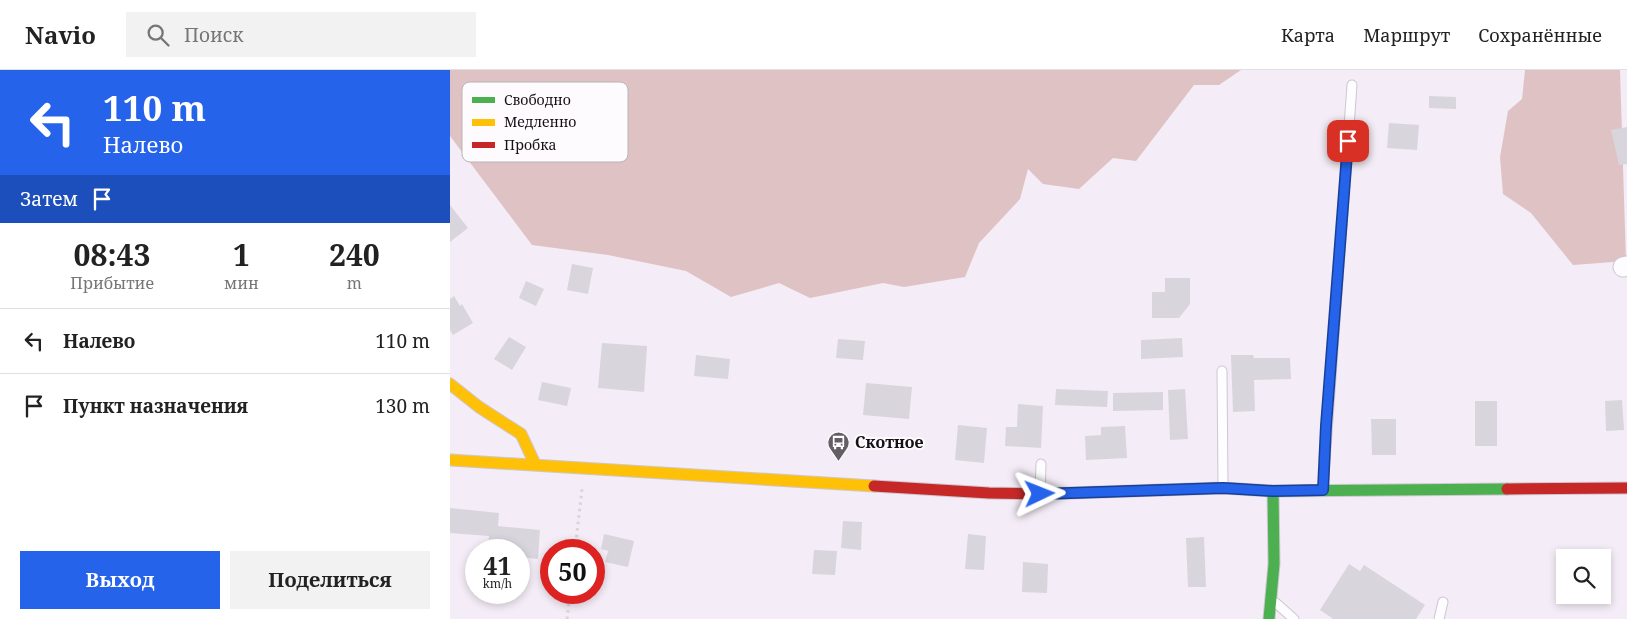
<!DOCTYPE html>
<html lang="ru">
<meta charset="utf-8">
<style>
:root{--surface:#fff;--page:#f2f2f2;--text:#222;--muted:#767676;--line:#e0e0e0;--accent:#2563eb}
body{margin:0;font-family:"Noto Serif",serif;background:var(--page);color:var(--text);height:100vh;display:flex;flex-direction:column;font-size:19px;white-space:nowrap}
*{box-sizing:border-box;margin:0}
p{font-size:16px;color:var(--muted)}
.icon{flex:none;width:28px;height:28px;fill:none;stroke:currentColor;stroke-width:2;stroke-linecap:round;stroke-linejoin:round}
.map{position:relative;flex:1;overflow:hidden}
.panel{display:flex;flex-direction:column;background:var(--surface);width:450px}
.panel>*{flex:none}
.guide{background:#2563eb;color:#fff;overflow:hidden}
.fabs{position:absolute;left:1106px;top:479px;display:grid;gap:10px}
.fabs a{display:grid;place-items:center;width:55px;height:55px;border-radius:0px;background:var(--surface);box-shadow:0 2px 8px #0003;font-size:25px}
.speed{position:absolute;left:15px;top:469px;display:flex;gap:10px;font-size:25px;font-weight:700;text-align:center}
.speed>*{display:grid;place-content:center;width:65px;height:65px;border-radius:50%;background:var(--surface);box-shadow:0 2px 8px #0003;line-height:1}
.speed small{font-size:12px;font-weight:400}
.speed .limit{border:8px solid #d22;background:#fff;color:#111}
.pin{position:absolute;display:grid;place-items:center;width:42px;height:42px;color:#fff;margin:-21px;border-radius:10px;box-shadow:0 2px 8px #0006}
.me{position:absolute;width:55px;margin:-28px;rotate:88deg;stroke-linejoin:round;filter:drop-shadow(0 0 4px #0008)}
.turn{display:flex;align-items:center;gap:18px;height:105px;padding:0 20px;font-size:22px}
.turn .icon{width:65px;height:65px;stroke-width:2.5}
.turn b{display:block;font-size:35px;line-height:42px}
.then{display:flex;align-items:center;height:48px;padding:0 20px;background:#0003;gap:10px;font-size:19px}
.eta{display:flex;justify-content:space-evenly;align-items:center;height:85px;text-align:center}
.eta b{font-size:30px;font-weight:700;line-height:35px}
.button{display:flex;gap:10px;margin-top:auto;padding:10px 20px}
.button a{flex:1;height:58px;border-radius:0px;background:var(--accent);color:#fff;font-size:20px;font-weight:700;line-height:58px;text-align:center}
.button a+a{background:var(--page);color:var(--text)}
ul{padding:0;list-style:none}
li{display:flex;align-items:center;gap:15px;height:65px;padding:0 20px;border-top:1px solid var(--line)}
li div{flex:1}
li b{display:block;font-size:19px}
li em{font-style:normal}
header{display:flex;align-items:center;gap:30px;box-sizing:border-box;height:70px;padding:0 25px;background:var(--surface);border-bottom:1px solid var(--line)}
header strong{font-size:24px}
nav{display:flex;gap:28px;margin-inline-start:auto;font-size:18px}
.search{width:350px;height:45px;background:var(--page);display:flex;align-items:center;gap:12px;box-sizing:border-box;padding:0 18px;border-radius:0px;color:var(--muted);font-size:19px}
main{display:flex;flex:1;min-height:0}
.map>svg:first-child{display:block}
.forest{fill:#dfc2c4}
.building{fill:#d9d5dd}
.lines{fill:none;stroke-linecap:round;stroke-linejoin:round}
.lane-casing{stroke:#cec7cf;stroke-width:11}
.street-casing{stroke:#cec7cf;stroke-width:21}
.fast-casing{stroke:#cec7cf;stroke-width:13}
.slow-casing{stroke:#cec7cf;stroke-width:13}
.jam-casing{stroke:#cec7cf;stroke-width:13}
.path{stroke:#d7d5d7;stroke-width:3;stroke-dasharray:2.5 4;stroke-linecap:butt}
.lane{stroke:#fdfcfe;stroke-width:9}
.street{stroke:#fdfcfe;stroke-width:19}
.fast{stroke:#4caf50;stroke-width:11}
.slow{stroke:#ffc107;stroke-width:11}
.jam{stroke:#c62828;stroke-width:11}
.route-casing{stroke:#184099;stroke-width:12}
.route{stroke:#2563eb;stroke-width:9}
.labels{text-anchor:middle;stroke-width:4;stroke-linejoin:round;paint-order:stroke}
.poi-label{font-size:16px;font-weight:bold;fill:#151015;stroke:#fefbfe;text-anchor:start}
.key{fill:#fefbfe;stroke:#b8b4b8;stroke-width:1}
.key-label{font-size:14px;fill:#151015}
</style>
<header>
<strong>Navio</strong>
<div class="search"><svg class="icon" aria-label="search" viewBox="0 0 24 24"><circle cx="10" cy="10" r="6"/><path d="M15 15l6 6"/></svg>Поиск</div>
<nav><a>Карта</a><a>Маршрут</a><a>Сохранённые</a></nav>
</header>
<main>
<section class="panel">
<div class="guide">
<div class="turn"><svg class="icon" aria-label="left" viewBox="0 0 24 24"><path d="M17 20v-9H6M10 6l-5 5 5 5"/></svg><div><b>110 m</b>Налево</div></div>
<div class="then">Затем<svg class="icon" aria-label="arrive" viewBox="0 0 24 24"><path d="M6 21V4h12l-3 4 3 4H6"/></svg></div>
</div>
<div class="eta">
<div><b>08:43</b><p>Прибытие</p></div>
<div><b>1</b><p>мин</p></div>
<div><b>240</b><p>m</p></div>
</div>
<ul>
<li><svg class="icon" aria-label="left" viewBox="0 0 24 24"><path d="M17 20v-9H6M10 6l-5 5 5 5"/></svg><div><b>Налево</b></div><em>110 m</em></li>
<li><svg class="icon" aria-label="arrive" viewBox="0 0 24 24"><path d="M6 21V4h12l-3 4 3 4H6"/></svg><div><b>Пункт назначения</b></div><em>130 m</em></li>
</ul>
<div class="button"><a>Выход</a><a>Поделиться</a></div>
</section>
<div class="map">
<svg width="1177" height="549" viewBox="0 0 1177 549">
<rect width="100%" height="100%" fill="#f4ecf6"/>
<path class="forest" d="M0,0H791L769,15H744L686,91L663,88L629,119L593,114L578,99L570,129L529,173L515,207L454,217L433,213L360,228L329,213L281,227L236,201L158,185L82,175L0,66Z
M1075,0H1170L1176,191L1123,195L1081,143L1053,124L1050,87L1058,41L1072,29Z"/>
<path class="building" d="M979,26L1006,27V39L979,38Z
M939,53L969,55L967,80L937,78Z
M1177,57V94L1169,95L1161,60Z
M0,135L18,158L0,172Z
M122,194L143,198L138,224L117,220Z
M715,208H740V234L729,248H702V222H715Z
M76,211L94,219L86,236L69,228Z
M4,226L10,236L12,234L23,253L3,265L0,260V229Z
M59,267L76,277L62,300L44,289Z
M732,268L733,287L691,289V270Z
M388,269L415,271L413,290L386,288Z
M152,273L197,276L194,322L148,318Z
M246,285L280,289L278,309L244,306Z
M781,285H803L804,288H840L841,309L804,310L805,341L783,342Z
M92,312L121,318L117,336L88,330Z
M416,313L462,317L459,349L413,345Z
M606,319L658,321L657,337L605,335Z
M735,319L738,369L720,370L718,320Z
M713,322V340L663,341V323Z
M1172,330L1174,360L1156,361L1155,331Z
M1025,331H1047V376H1025Z
M568,334L593,336L591,378L555,376L556,357H567Z
M921,349H946V385H922Z
M508,355L537,358L534,393L505,390Z
M675,356L677,388L636,390L635,366L651,365V357Z
M0,438L49,443L48,456L90,460L88,489L69,487V480H38L39,466L0,463Z
M393,451L412,452L411,480L391,478Z
M154,464L184,471L178,497L155,492L158,481L151,479Z
M518,464L536,466L534,500L515,499Z
M754,467L756,517H738L736,468Z
M364,480L387,481L385,505L362,504Z
M573,492L598,494L597,523L572,522Z
M899,494L910,501L914,495L975,535L966,549H882V548L870,540Z"/>
<g class="lines">
<defs>
<path id="lane" d="M772,301L773,416
M873,419L902,15
M590,421L591,394
M826,533L844,549
M989,549L993,532"/>
<path id="street" d="M1173,197L1177,196"/>
<path id="fast" d="M711,420L773,418L823,421L1057,419
M819,549L824,494L823,421"/>
<path id="slow" d="M0,314L29,337L71,364L85,394
M0,390L424,416"/>
<path id="jam" d="M424,416L539,423L590,424L711,420
M1057,419L1177,418"/>
</defs>
<use href="#lane" class="lane-casing"/>
<use href="#street" class="street-casing"/>
<use href="#fast" class="fast-casing"/>
<use href="#slow" class="slow-casing"/>
<use href="#jam" class="jam-casing"/>
<path class="path" d="M125,480L132,419
M117,549L120,522"/>
<use href="#lane" class="lane"/>
<use href="#street" class="street"/>
<use href="#fast" class="fast"/>
<use href="#slow" class="slow"/>
<use href="#jam" class="jam"/>
</g>
<g class="lines">
<defs>
<path id="route" d="M590,424L773,418L823,421L873,420L876,356L898,71"/>
</defs>
<use href="#route" class="route-casing"/>
<use href="#route" class="route"/>
</g>
<defs>
<symbol id="bus-pin" viewBox="-11 -11 22 30"><path d="M0 17L-7.5 6A9.5 9.5 0 1 1 7.5 6Z" fill="#635d64" stroke="#fefbfe"/><path d="M-5-6H5V4H4V6H2V4H-2V6H-4V4H-5ZM-3.5-4V0h7V-4ZM-3.5 1.2v1.5H-2V1.2ZM2 1.2v1.5H3.5V1.2Z" fill="#fff"/></symbol>
</defs>
<g fill-rule="evenodd">
<use href="#bus-pin" x="376" y="360" width="25" height="34"/>
</g>
<g class="labels">
<g class="poi-label">
<text x="405" y="378">Скотное</text>
</g>
</g>
<rect x="12" y="12" width="166" height="80" rx="8" class="key"/>
<rect x="22" y="27" width="23" height="6" fill="#4caf50"/>
<rect x="22" y="49" width="23" height="7" fill="#ffc107"/>
<rect x="22" y="72" width="23" height="6" fill="#c62828"/>
<g class="key-label">
<text x="54" y="35">Свободно</text>
<text x="54" y="57">Медленно</text>
<text x="54" y="80">Пробка</text>
</g>
</svg>
<div class="fabs">
<a><svg class="icon" aria-label="search" viewBox="0 0 24 24"><circle cx="10" cy="10" r="6"/><path d="M15 15l6 6"/></svg></a>
</div>
<div class="speed"><div>41<small>km/h</small></div><div class="limit">50</div></div>
<div class="pin" style="left:898px;top:71px;background:#d93025"><svg class="icon" aria-label="arrive" viewBox="0 0 24 24"><path d="M6 21V4h12l-3 4 3 4H6"/></svg></div>
<svg class="me" style="left:590px;top:424px" viewBox="-20 -20 40 40"><path d="M0-17L14 15 0 8-14 15z" fill="#2563eb" stroke="#fff" stroke-width="4"/></svg>
</div>
</main>
